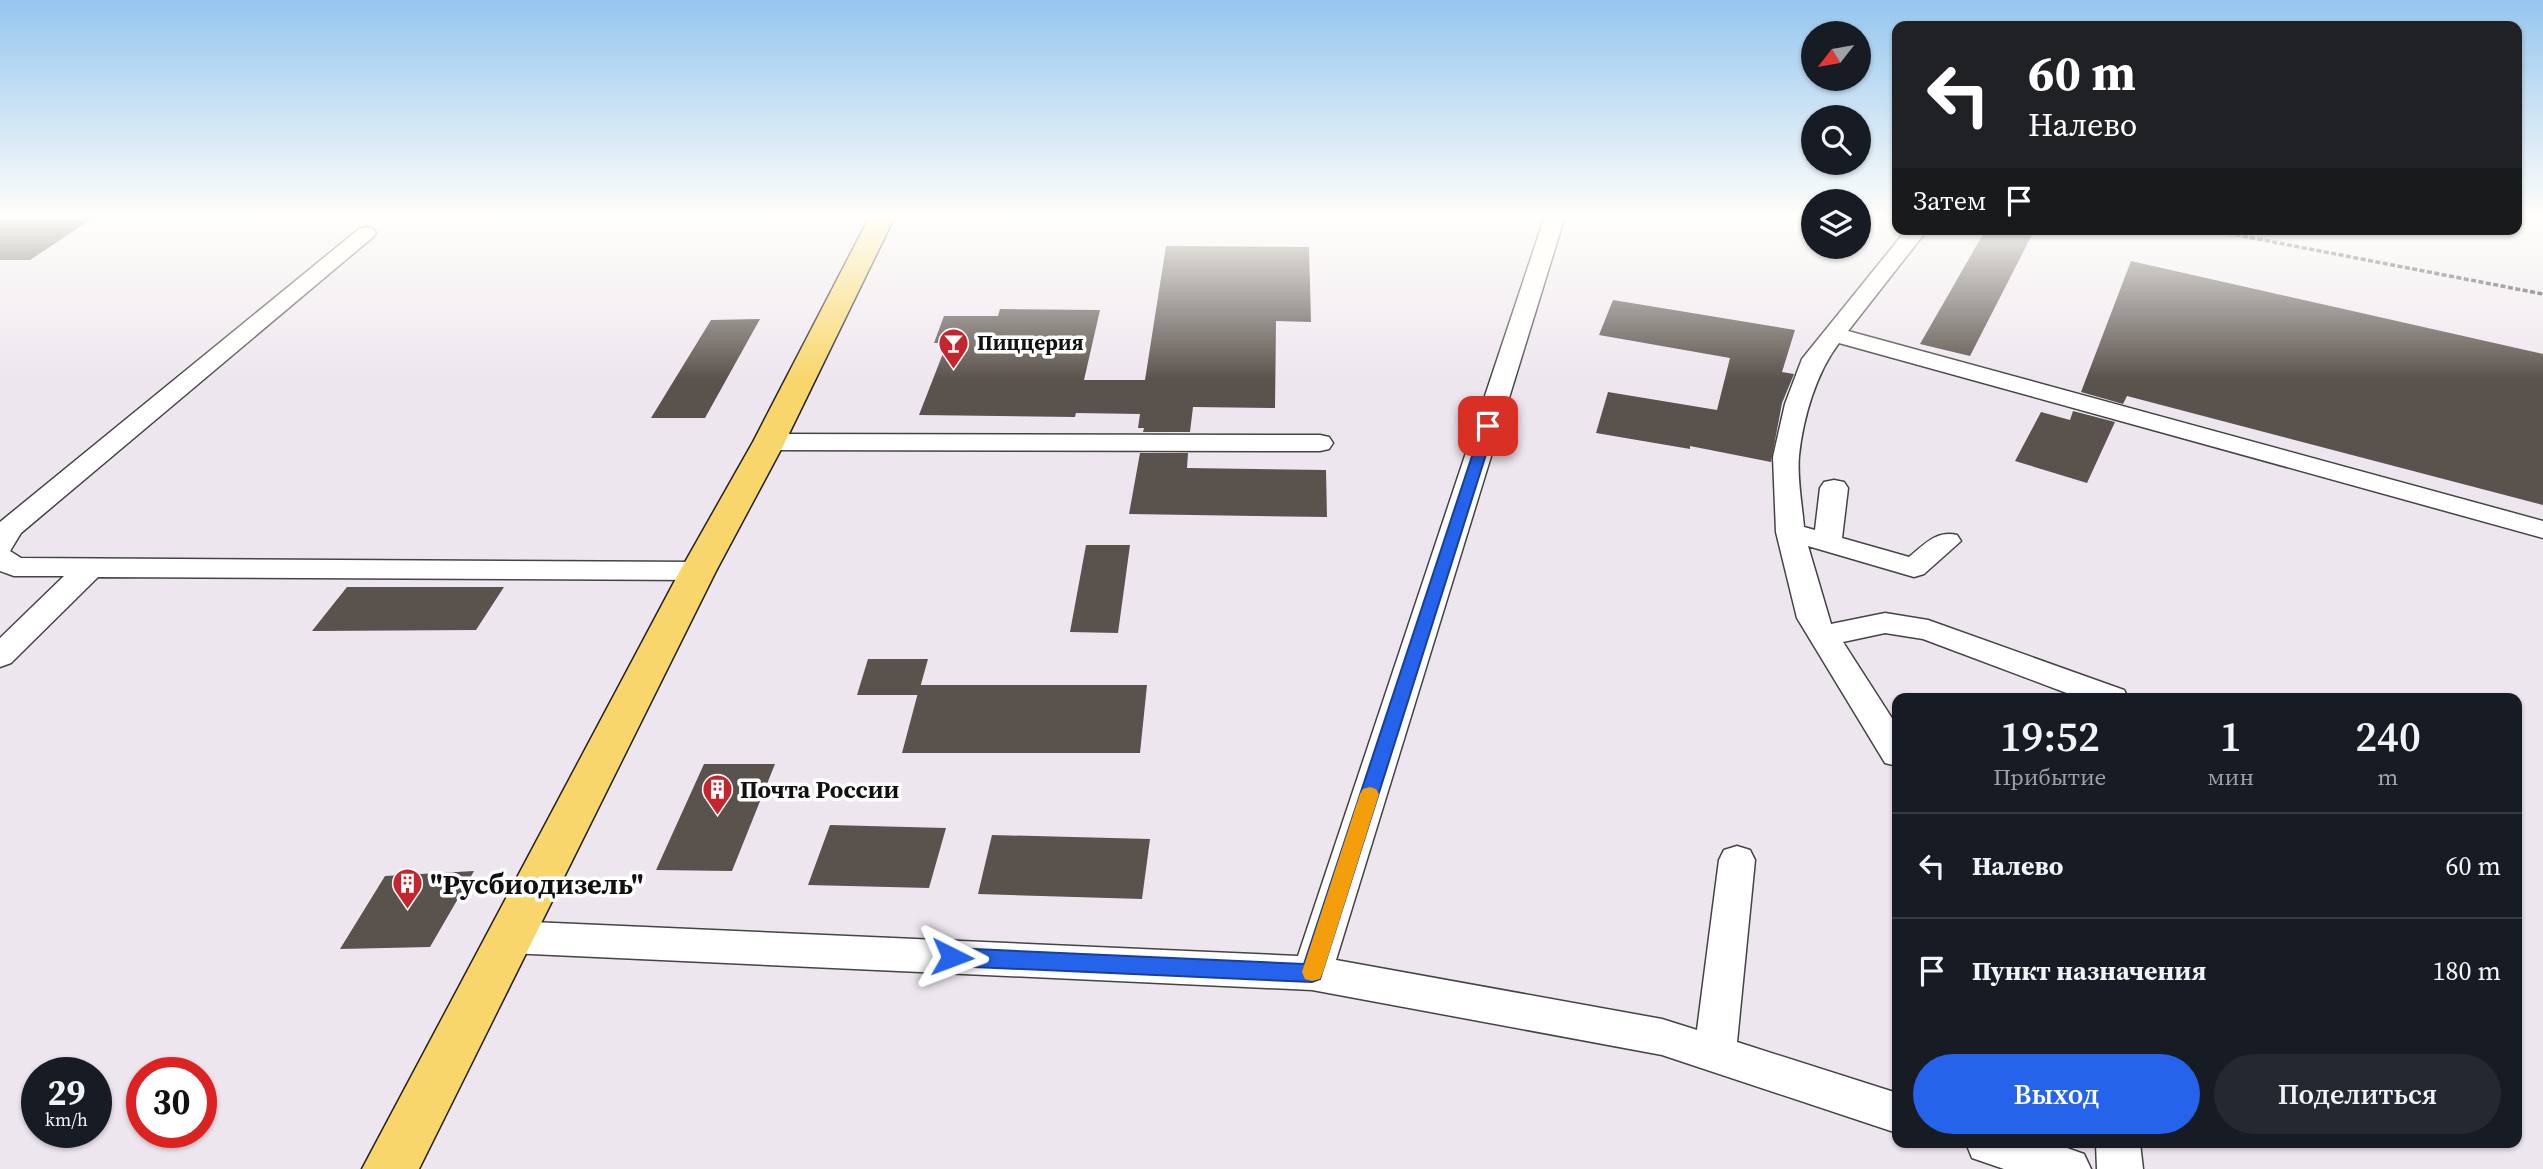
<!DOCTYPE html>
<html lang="ru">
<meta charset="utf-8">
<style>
:root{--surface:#171b24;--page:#242831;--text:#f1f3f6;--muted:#9ea1a6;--line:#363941;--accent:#2563eb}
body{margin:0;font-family:"Source Serif 4",serif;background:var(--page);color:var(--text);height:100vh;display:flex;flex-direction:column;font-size:26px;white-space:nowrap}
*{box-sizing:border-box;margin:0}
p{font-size:23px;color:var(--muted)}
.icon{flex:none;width:38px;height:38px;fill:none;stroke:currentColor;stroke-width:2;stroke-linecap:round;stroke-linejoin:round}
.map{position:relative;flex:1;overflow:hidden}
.sheet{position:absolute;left:1892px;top:693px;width:630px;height:455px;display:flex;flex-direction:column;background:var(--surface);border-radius:14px;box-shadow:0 2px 5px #0004}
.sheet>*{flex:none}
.banner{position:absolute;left:1892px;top:21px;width:630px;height:214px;border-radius:14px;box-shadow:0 2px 5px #0004;background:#202124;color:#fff;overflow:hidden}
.needle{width:46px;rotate:239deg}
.fabs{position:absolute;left:1801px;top:21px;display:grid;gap:14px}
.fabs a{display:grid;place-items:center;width:70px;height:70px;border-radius:50%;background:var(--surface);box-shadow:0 2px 5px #0004;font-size:35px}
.speed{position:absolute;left:21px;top:1057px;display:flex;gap:14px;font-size:35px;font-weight:700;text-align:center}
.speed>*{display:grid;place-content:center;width:91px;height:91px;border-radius:50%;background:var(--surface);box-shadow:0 2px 5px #0004;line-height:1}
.speed small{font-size:18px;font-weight:400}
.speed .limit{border:10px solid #d22;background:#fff;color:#111}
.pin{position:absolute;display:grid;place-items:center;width:60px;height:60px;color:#fff;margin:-30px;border-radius:14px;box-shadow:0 4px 10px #0006}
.me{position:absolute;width:77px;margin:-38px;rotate:93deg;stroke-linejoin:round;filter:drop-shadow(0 0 5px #0008)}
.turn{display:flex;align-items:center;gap:24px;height:147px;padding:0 21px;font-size:32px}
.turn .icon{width:91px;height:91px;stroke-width:2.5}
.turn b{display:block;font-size:49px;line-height:60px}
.then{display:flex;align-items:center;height:66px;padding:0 21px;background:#0003;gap:14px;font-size:26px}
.eta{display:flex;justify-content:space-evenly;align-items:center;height:119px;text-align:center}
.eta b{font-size:42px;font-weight:600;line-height:49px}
.button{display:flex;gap:14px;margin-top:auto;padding:14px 21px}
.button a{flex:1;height:80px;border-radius:42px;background:var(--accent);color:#fff;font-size:28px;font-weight:600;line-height:80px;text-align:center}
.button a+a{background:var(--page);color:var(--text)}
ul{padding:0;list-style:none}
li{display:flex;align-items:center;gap:21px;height:105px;padding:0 21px;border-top:2px solid var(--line)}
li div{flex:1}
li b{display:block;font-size:26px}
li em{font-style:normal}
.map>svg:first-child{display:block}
.industrial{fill:#eee6ef;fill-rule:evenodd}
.building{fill:#5a524d}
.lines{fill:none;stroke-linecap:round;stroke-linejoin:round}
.minor-casing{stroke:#444;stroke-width:3}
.major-casing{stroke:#222;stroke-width:3}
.path{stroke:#333;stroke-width:3.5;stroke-dasharray:5 2.5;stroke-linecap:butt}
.minor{fill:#fff;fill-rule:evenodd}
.major{fill:#f9d66b;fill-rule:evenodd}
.route{fill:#2563eb;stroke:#184099;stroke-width:2}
.slow{fill:#f59e0b}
.labels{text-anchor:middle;stroke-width:7;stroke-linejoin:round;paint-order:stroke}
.far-poi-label{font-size:21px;font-weight:bold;fill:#111;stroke:#fff;text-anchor:start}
.poi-label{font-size:24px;font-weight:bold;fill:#111;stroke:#fff;text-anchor:start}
.near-poi-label{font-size:28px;font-weight:bold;fill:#111;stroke:#fff;text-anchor:start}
</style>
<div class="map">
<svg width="2543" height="1169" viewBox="0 0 2543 1169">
<rect width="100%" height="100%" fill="#fffdf5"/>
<path class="industrial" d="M0,216H1813V247H1858L1859,216H1897V229H2516L2517,216H2543V1169H0ZM1897,698H2516V1143H1897ZM37,1073H96V1132H37ZM142,1073H201V1132H142Z"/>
<path class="building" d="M0,216H96L30,260H0Z
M1986,229H2035L1970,356L1920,344Z
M1166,246L1309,247L1311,322L1276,321L1275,408L1193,407L1190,432H1143L1144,428H1138L1140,414L1076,413L1075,417L919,415L947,343H934L944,316H998L1000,309L1100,310L1084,380H1145Z
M2131,261L2543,354V505L2127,396L2123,404L2081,392Z
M1613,300L1795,330L1782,372L1794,374L1782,403L1771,462L1690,446V449L1596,433L1608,392L1717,410L1730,358L1599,335Z
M760,319L705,418H651L711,320Z
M2073,411L2115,422L2087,483L2015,461L2041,412L2070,420Z
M1140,453H1188L1187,468L1326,470L1327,517L1129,514Z
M1086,545H1130L1118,633L1070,632Z
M347,587H504L476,630L312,631Z
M868,659H928L918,695H857Z
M920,685H1147L1140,753H902Z
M704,764H775L732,871L656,870Z
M830,825L946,828L929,888L808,885Z
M992,835L1150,839L1142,899L978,894Z
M474,871L430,947L340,949L385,876Z"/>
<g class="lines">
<defs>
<path id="minor" d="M1545,216H1565L1336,960L1662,1019L1697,1030L1719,860L1724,850L1737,846L1750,850L1755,860L1737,1042L1897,1093V1133L1662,1055L1312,990L509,953L495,948L490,937L495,926L509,921L1298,956Z
M366,227L373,229L376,233L373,237L21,533L10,551L21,558L698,562L708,565L713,571L708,577L698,580L98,577L11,663L0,667V638L64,576H14L0,571V522L359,229Z
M1907,229H1928L1848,331L2543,521V538L1839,343C1816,373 1803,418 1799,456C1797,478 1802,504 1804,527L1815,530L1820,488L1824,482L1834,480L1844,482L1848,488L1842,538L1909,557C1924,545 1936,530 1957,535L1961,541L1924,574L1914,577L1808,546L1831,624L1885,613L1928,620L2124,690L2128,698H2080L1923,639L1885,633L1843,642L1897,726V766L1885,763L1797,618L1776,532L1773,457L1785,404L1802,359Z
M769,434L1320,435L1329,437L1333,443L1329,449L1320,451L769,450L760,448L756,442L760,436Z
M1966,1143H2053L2084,1154L2091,1169H2004L1972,1158Z
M2096,1143H2140L2143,1169H2097Z"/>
<path id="major" d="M870,216H895L785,442L716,571L419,1169H362L680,571L753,442Z"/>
</defs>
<use href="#minor" class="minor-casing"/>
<use href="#major" class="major-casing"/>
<path class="path" d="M2206,229L2543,294"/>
<use href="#minor" class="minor"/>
<use href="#major" class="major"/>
</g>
<linearGradient id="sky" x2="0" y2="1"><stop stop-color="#95c6ee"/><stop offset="0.57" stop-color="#fffefa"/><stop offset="1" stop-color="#fffefa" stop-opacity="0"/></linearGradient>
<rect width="2543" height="380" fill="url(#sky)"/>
<path class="route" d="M1488,422L1495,426L1320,979L1312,982L952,966L944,963L941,957L944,951L952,948L1304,964L1482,426Z"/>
<path class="slow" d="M1370,787L1376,789L1379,794L1323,972L1320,979L1312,981L1305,979L1302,972L1360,794L1363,789Z"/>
<defs>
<symbol id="bar-pin" viewBox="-11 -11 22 30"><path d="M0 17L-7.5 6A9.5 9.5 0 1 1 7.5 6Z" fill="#c4262e" stroke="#fff"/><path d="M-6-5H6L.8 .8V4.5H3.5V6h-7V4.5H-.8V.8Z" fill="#fff"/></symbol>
<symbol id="building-pin" viewBox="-11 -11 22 30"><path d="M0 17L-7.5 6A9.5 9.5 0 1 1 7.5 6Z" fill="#c4262e" stroke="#fff"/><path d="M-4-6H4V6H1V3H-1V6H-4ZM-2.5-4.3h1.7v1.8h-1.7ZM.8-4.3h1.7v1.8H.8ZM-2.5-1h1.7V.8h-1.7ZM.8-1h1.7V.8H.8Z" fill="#fff"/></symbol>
</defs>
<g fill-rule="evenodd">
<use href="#bar-pin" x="936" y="326" width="35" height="47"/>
<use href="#building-pin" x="700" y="772" width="35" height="47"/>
<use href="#building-pin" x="390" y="866" width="35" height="47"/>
</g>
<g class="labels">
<g class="far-poi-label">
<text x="977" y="350">Пиццерия</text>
</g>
<g class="poi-label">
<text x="740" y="798">Почта России</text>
</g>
<g class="near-poi-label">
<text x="430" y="894">"Русбиодизель"</text>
</g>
</g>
</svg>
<div class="fabs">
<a><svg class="needle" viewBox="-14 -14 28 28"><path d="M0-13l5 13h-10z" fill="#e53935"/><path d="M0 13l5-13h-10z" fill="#9ea1a6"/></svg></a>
<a><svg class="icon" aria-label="search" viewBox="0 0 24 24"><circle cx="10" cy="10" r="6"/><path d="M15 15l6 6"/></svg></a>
<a><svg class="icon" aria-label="layers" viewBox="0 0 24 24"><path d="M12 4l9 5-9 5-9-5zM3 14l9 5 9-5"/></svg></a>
</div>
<div class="speed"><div>29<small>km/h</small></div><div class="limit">30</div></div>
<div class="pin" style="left:1488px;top:426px;background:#d93025"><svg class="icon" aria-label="arrive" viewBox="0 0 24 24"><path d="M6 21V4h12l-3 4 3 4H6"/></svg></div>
<svg class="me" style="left:952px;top:957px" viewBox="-20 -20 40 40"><path d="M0-17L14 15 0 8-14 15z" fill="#2563eb" stroke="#fff" stroke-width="4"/></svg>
<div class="banner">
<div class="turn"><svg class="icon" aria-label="left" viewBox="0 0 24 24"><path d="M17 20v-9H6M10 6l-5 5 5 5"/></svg><div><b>60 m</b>Налево</div></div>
<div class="then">Затем<svg class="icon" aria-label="arrive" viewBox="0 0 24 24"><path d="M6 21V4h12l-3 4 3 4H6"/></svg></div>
</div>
<section class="sheet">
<div class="eta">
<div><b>19:52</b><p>Прибытие</p></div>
<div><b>1</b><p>мин</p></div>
<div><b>240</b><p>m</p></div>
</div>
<ul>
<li><svg class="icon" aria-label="left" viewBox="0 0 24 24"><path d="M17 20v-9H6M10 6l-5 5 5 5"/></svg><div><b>Налево</b></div><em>60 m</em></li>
<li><svg class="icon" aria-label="arrive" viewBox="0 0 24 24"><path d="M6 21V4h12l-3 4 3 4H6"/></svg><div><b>Пункт назначения</b></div><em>180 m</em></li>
</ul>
<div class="button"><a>Выход</a><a>Поделиться</a></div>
</section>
</div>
